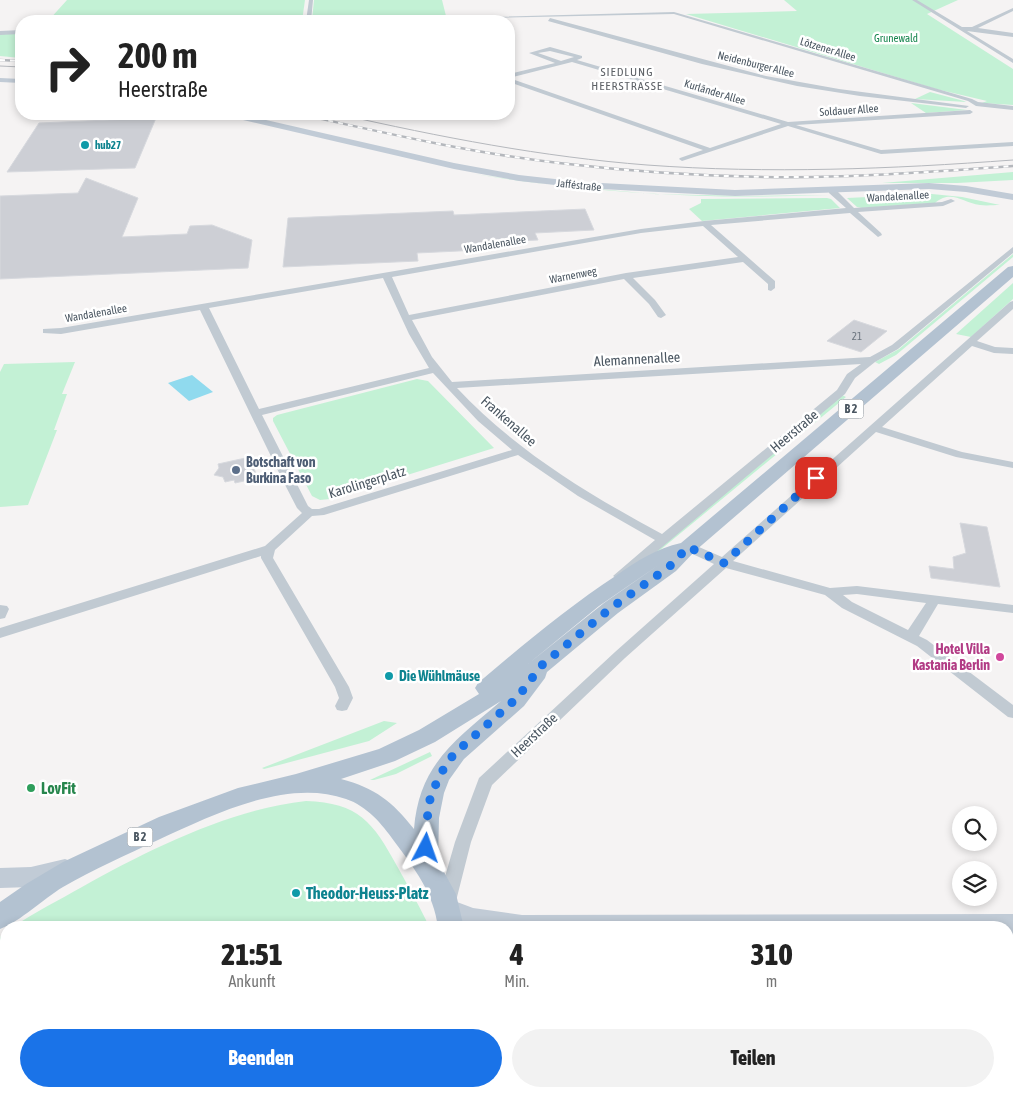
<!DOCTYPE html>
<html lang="de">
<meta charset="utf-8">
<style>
:root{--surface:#fff;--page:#f2f2f2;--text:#222;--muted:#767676;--accent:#1a73e8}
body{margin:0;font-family:"Asap Condensed",sans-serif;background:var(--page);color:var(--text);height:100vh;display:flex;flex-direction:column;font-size:19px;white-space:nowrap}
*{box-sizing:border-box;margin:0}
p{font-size:16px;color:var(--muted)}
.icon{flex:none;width:28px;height:28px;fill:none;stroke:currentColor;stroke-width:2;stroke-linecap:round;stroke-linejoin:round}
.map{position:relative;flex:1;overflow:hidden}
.panel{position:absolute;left:0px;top:921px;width:1014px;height:176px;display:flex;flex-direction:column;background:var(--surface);border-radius:20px 20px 0 0;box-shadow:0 2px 8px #0003}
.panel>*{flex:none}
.hud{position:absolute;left:15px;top:15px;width:500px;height:105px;border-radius:20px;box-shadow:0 2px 8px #0003;background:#fff;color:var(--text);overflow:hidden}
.controls{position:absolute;left:952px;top:806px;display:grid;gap:10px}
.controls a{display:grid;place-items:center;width:45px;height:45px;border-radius:50%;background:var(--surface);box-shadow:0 2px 8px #0003;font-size:25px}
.pin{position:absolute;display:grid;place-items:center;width:42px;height:42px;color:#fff;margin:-21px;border-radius:10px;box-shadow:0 2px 8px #0006}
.me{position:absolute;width:55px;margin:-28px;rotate:4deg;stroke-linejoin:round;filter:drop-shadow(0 0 4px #0008)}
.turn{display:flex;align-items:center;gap:18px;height:105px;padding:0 20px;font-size:22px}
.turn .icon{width:65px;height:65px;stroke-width:2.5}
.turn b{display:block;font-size:35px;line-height:42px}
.eta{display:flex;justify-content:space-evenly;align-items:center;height:85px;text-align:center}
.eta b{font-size:30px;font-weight:800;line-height:35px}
.cta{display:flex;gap:10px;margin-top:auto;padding:10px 20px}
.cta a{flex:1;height:58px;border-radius:30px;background:var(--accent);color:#fff;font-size:20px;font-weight:800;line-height:58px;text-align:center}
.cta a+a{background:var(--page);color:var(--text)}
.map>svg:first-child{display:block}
.green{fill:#c3f1d5}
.water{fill:#90daee}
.building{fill:#cdcfd5;stroke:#d7d9de}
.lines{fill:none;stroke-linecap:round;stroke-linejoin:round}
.minor{fill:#c1cad2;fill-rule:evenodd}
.secondary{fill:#c1cbd6;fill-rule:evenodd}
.primary{fill:#b3c2d1;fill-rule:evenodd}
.tram{stroke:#b5b8bd;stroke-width:1}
.rail-casing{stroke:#b5b8bd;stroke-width:2.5}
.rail{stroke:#fff;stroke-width:2;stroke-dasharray:5;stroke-linecap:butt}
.route{stroke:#1a73e8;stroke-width:9;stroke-dasharray:0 16.2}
.culture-dot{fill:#0f9aa8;stroke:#fff;stroke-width:2}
.service-dot{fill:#5c6f8a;stroke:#fff;stroke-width:2}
.hotel-dot{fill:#d1479c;stroke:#fff;stroke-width:2}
.leisure-dot{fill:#2e9e5b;stroke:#fff;stroke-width:2}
.labels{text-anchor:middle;stroke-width:5;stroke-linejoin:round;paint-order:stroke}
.far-park-label{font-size:11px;fill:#17864f;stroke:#fff}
.far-street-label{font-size:11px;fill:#4a5661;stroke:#fff}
.far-culture-label{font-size:11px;font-weight:bold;fill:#0d838f;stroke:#fff;text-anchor:start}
.number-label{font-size:11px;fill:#6b747e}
.far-neighbourhood-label{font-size:12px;letter-spacing:1px;fill:#5f6368;stroke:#fff}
.shield{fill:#fff;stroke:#808990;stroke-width:1}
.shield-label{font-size:12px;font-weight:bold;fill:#4a5661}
.street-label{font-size:14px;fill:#4a5661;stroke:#fff}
.service-label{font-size:14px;font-weight:bold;fill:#4e5e75;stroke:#fff;text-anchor:start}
.hotel-label{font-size:14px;font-weight:bold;fill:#b23c85;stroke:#fff;text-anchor:end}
.culture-label{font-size:14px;font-weight:bold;fill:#0d838f;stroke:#fff;text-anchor:start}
.near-leisure-label{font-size:16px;font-weight:bold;fill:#27864d;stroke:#fff;text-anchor:start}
.near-culture-label{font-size:16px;font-weight:bold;fill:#0d838f;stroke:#fff;text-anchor:start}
</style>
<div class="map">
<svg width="1013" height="1097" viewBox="0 0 1013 1097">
<rect width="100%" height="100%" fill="#f5f3f3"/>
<path class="green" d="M67,0H305L302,21H48Z
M314,0H442L446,16L312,20Z
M784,0H958L927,14L1013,69V105L982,103L987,101L936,89L686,14L797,11Z
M0,34H21V58L0,56Z
M930,92L964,101L966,102L915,99Z
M911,103L967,110L926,113Z
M1013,172V180L957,183H882Z
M474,174L553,185L654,194L745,196L828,195C709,200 592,193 474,174Z
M932,194L962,197L1000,205C994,205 986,206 980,205C962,203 952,189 935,203L862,208L857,207L847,198Z
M827,198L831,199L840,208L702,221L689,209L701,203V199Z
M1013,254V257L896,355L879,364L875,362L899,349Z
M1013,283V299L971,337L956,334Z
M75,362L62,394H67L54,430H57L28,505L0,507V372L4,364Z
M417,379L428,381L494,448L330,499L320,500L312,496L273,421V418L277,415Z
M842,395L846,397L648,560L645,559Z
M384,721L397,723L369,741L264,769L262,768Z
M430,752L432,756L396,774L374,780H370Z
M306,801C359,803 373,822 397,866C407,884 417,902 426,920L428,927H13C35,912 59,900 82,887C148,850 231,809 306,801Z
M6,932V1091H263L251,1097H0V937Z"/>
<path class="water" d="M192,375L213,392L189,401L168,383Z"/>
<path class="building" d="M156,118L135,168L7,172L39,123Z
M86,178L138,198L122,237L187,234L190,226L212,225L252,240L248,268L0,279V196L78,193Z
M585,209L594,230L535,233L538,240L477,243L479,250L417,253L418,261L283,267L288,218L453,211L454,215Z
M854,320L887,331L861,352L827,341Z
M250,457L256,474L253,479L235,483L234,480L225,482L223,477L214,475L219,468L218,464Z
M960,523L987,527L1000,587L931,578L929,566L954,569L953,557L966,553Z"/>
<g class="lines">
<path class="minor" d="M309,0H313L311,21H306Z
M912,0H917L962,27H972L1013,8V11L978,28L1013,33V37L967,31L1013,59V63Z
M674,12L972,99L978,102L1013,106V110L976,106L968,101L674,14L349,21Z
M550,18L766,76L839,89L969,106L966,108L860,96L797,86L702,64L548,21Z
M21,30V34L0,35V31Z
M550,47L582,56V58L577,60L788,122L970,110L973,112L970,114L796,125L881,150L1013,142V146L881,154L788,126L682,161L679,159L680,158L703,150L509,82V78L710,148L781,124L572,62L509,78V74L555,63L529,53ZM550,51L574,57L561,61L538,53Z
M829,189H835L854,208L942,202L951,199L955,201L943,206L858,212L881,233L882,235L878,237L850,213L711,225L775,281V288L771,291L768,290V284L743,262L633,278L655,300L666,315L661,318L658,317L649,304L624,279L412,320L432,357L452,382L870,357L892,345L1013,247V253L898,349L875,362L855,378L845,394L624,579L619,580L613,576L655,540L578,496L518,455L324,515L312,516L275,550L273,558L349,687L353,698L347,710L342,711L337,710L335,706L339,698L335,687L261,558V556L0,638V628L265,546L302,513L297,508L282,479L200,310L61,334L43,333V329L61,328L641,229L704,221L846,208L829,193ZM703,226L738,257L626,273L409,315L392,277L641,233ZM383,278L409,334L429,368L259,409L209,308ZM861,364L847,374L837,390L662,534C588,494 515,450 457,388ZM433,373L478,421L512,450L319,509H312L308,506L262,415Z
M1013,301V309L977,341L995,347L1013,348V354L994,353L972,346L882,427L962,452L1013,462V468L956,457L876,432L733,561L830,588L857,586L1013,605V613L938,604L919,636L927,640L1013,705V718L1008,717L917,646L842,608L825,595L726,568L625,658L492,785L471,842L456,901L453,906L447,909L441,906L438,901L455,842L479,778L615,652L714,564L684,550L682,547L684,544H692L722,557L1010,302ZM857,594L926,603L908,630L852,602L843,595Z
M0,605L7,606L9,609L5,618L0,619Z
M1008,1055L1013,1057V1081L1008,1079Z
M571,1091H592L594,1097H573Z"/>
<path class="secondary" d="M0,78L21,79V83L0,82Z
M204,114H240L454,163L519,175L582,182L735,190L929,183L966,186L1013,194V200L966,192L929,189L735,196L582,188L519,181L454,169L243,120L208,117Z
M65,859L73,862L77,869L73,876L31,887L0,888V868L31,867Z
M449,899L473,908L522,915L1013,914V936H1008V928H466L440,918L437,910L440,902Z
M1008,971H1013V995H1008Z
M344,1091H380L378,1097H342Z"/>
<path class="primary" d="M1013,266V277L695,551L676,571L618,613L547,672L545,678L524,706L464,759L449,780L444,793L439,818L438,861L456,894L464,928H438C434,893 414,868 394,841C382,824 367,806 346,799C286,778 213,815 158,840C126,855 94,869 63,887C43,899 21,921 0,929V902L26,884L63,862L159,817L238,788L296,774L379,749L419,730L479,694L475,688L478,683C523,645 568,607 617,575C637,561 657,548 681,543L1008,267ZM660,564L604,603L528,664L599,606ZM501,701C456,740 419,764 414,829C392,801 375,788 341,779L395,761L435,742Z
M267,1091H306L304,1097H265Z"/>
<path class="tram" d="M0,66L21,67
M338,114C440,137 543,157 647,165C769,174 891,169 1013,160"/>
<defs>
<path id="rail" d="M0,60L21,61
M299,114C385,133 472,153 559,163C643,173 728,178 813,177C879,176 946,171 1013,166"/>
</defs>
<use href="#rail" class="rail-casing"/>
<use href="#rail" class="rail"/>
</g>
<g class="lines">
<path class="route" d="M426,848L428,807L432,792L445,766L454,754L517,698L542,665L611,608L669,567L688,547L724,563L816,478"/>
</g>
<g class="culture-dot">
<circle cx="85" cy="145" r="5"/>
<circle cx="389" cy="676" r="5"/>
<circle cx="296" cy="893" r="5"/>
</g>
<circle class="service-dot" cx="236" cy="470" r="5"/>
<circle class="hotel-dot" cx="1000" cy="657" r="5"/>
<circle class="leisure-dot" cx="31" cy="788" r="5"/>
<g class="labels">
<g class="far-park-label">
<text x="896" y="42">Grunewald</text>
</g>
<g class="far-street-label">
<text transform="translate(828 49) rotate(17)" y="4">Lötzener Allee</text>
<text transform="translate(756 64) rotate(14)" y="4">Neidenburger Allee</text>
<text transform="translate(715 92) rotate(17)" y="4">Kurländer Allee</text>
<text transform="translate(849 110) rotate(-4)" y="4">Soldauer Allee</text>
<text transform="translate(579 185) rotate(6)" y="4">Jafféstraße</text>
<text transform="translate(898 196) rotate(-3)" y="4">Wandalenallee</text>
<text transform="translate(495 244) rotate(-10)" y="4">Wandalenallee</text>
<text transform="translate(573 275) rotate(-11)" y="4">Warnenweg</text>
<text transform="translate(96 313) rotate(-10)" y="4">Wandalenallee</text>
</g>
<g class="far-culture-label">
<text x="95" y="149">hub27</text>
</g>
<g class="number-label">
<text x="857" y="340">21</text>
</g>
<g class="far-neighbourhood-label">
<text x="627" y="76">SIEDLUNG<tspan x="627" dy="14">HEERSTRASSE</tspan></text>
</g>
<g class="shield">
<rect x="838.5" y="399.5" width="25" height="19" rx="4"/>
<rect x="127.5" y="827.5" width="25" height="19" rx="4"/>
</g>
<g class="shield-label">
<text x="851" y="413">B 2</text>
<text x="140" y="841">B 2</text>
</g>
<g class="street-label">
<text transform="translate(637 359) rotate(-3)" y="5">Alemannenallee</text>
<text transform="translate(509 421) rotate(41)" y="5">Frankenallee</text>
<text transform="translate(794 431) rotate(-40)" y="5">Heerstraße</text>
<text transform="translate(367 482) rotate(-17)" y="5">Karolingerplatz</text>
<text transform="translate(534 735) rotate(-43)" y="5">Heerstraße</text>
</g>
<g class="service-label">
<text x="246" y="467">Botschaft von<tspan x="246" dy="16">Burkina Faso</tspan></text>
</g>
<g class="hotel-label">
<text x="990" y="654">Hotel Villa<tspan x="990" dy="16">Kastania Berlin</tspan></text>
</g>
<g class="culture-label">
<text x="399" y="681">Die Wühlmäuse</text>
</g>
<g class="near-leisure-label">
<text x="41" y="794">LovFit</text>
</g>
<g class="near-culture-label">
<text x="306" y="899">Theodor-Heuss-Platz</text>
</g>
</g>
</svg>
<div class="controls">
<a><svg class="icon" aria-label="search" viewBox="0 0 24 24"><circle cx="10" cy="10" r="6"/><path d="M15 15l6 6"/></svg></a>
<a><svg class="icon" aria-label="layers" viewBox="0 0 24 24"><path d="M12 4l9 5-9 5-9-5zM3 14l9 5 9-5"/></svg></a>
</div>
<div class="pin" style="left:816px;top:478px;background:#d93025"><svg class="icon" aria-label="arrive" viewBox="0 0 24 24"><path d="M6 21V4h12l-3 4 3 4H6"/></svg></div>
<svg class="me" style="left:426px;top:848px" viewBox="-20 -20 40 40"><path d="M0-17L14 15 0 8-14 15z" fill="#1a73e8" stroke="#fff" stroke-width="4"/></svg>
<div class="hud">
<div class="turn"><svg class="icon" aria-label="right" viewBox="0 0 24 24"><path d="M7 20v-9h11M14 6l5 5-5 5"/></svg><div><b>200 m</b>Heerstraße</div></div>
</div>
<section class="panel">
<div class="eta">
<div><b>21:51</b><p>Ankunft</p></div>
<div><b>4</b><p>Min.</p></div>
<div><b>310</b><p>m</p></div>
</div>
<div class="cta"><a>Beenden</a><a>Teilen</a></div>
</section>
</div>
